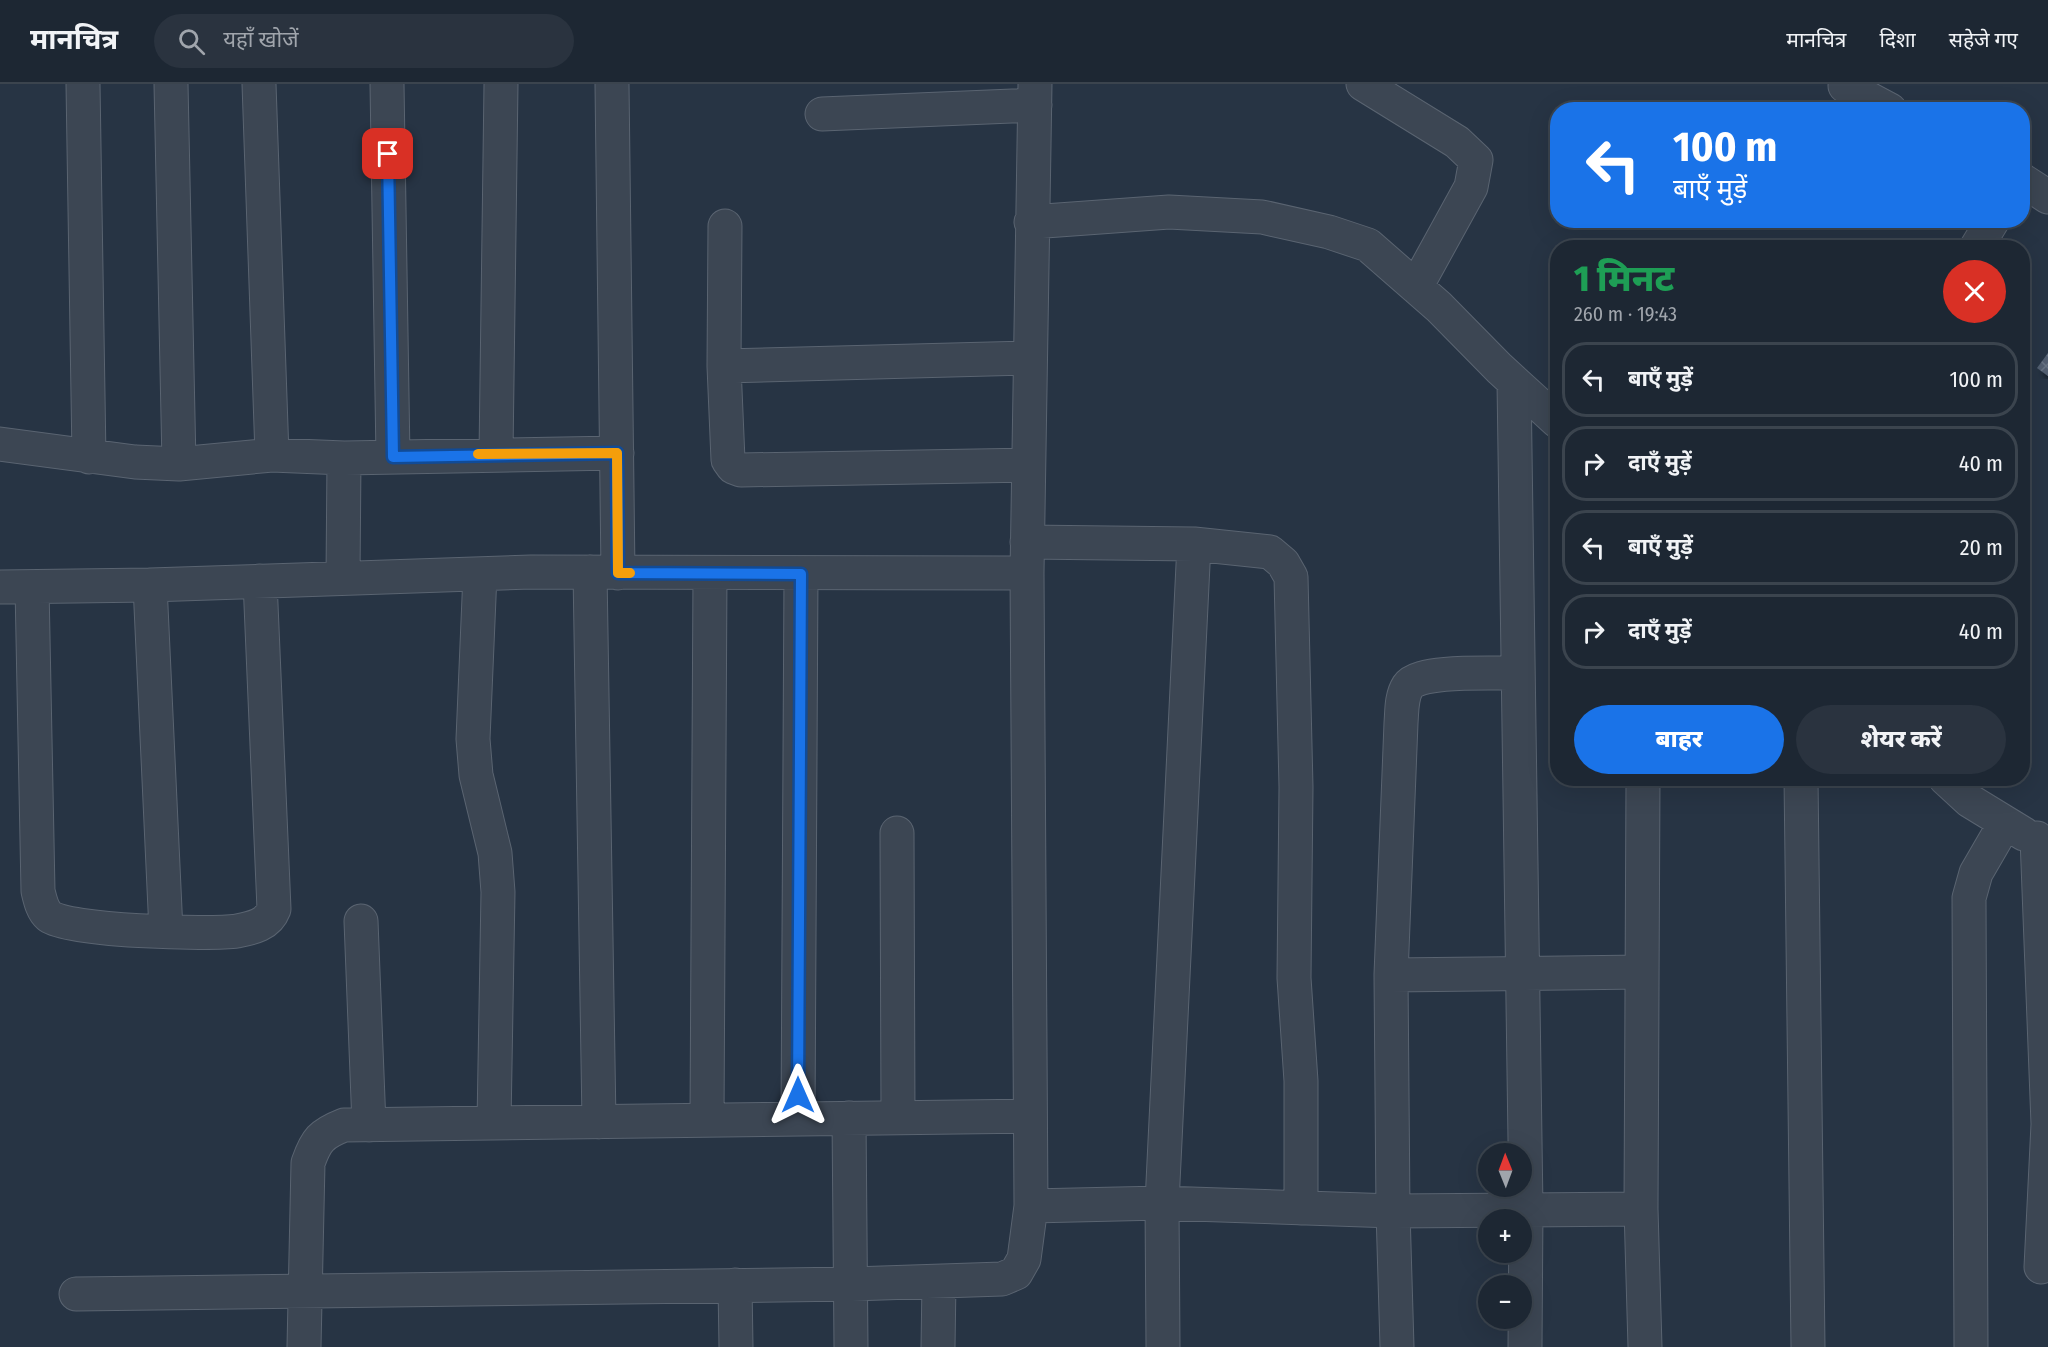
<!DOCTYPE html>
<html lang="hi">
<meta charset="utf-8">
<style>
:root{--surface:#1d2733;--page:#2a333f;--text:#f1f3f6;--muted:#a0a5ac;--line:#3b444e;--accent:#1a73e8}
body{margin:0;font-family:"Fira Sans Condensed","Noto Sans Devanagari",sans-serif;background:var(--page);color:var(--text);height:100vh;display:flex;flex-direction:column;font-size:22px;white-space:nowrap}
*{box-sizing:border-box;margin:0}
p{font-size:20px;color:var(--muted)}
.icon{flex:none;width:33px;height:33px;fill:none;stroke:currentColor;stroke-width:2;stroke-linecap:round;stroke-linejoin:round}
.map{position:relative;flex:1;overflow:hidden}
.sheet{position:absolute;left:1550px;top:156px;width:480px;height:546px;display:flex;flex-direction:column;background:var(--surface);border-radius:24px;box-shadow:0 6px 24px #0002,0 0 0 2px var(--line)}
.sheet>*{flex:none}
.guide{position:absolute;left:1550px;top:18px;width:480px;height:126px;border-radius:24px;box-shadow:0 6px 24px #0002,0 0 0 2px var(--line);background:#1a73e8;color:#fff;overflow:hidden}
.needle{width:39px;rotate:359deg}
.buttons{position:absolute;left:1478px;top:1059px;display:grid;gap:12px}
.buttons a{display:grid;place-items:center;width:54px;height:54px;border-radius:50%;background:var(--surface);box-shadow:0 6px 24px #0002,0 0 0 2px var(--line);font-size:30px}
.pin{position:absolute;display:grid;place-items:center;width:51px;height:51px;color:#fff;margin:-26px;border-radius:12px;box-shadow:0 3px 9px #0006}
.me{position:absolute;width:66px;margin:-33px;rotate:0deg;stroke-linejoin:round;filter:drop-shadow(0 0 4px #0008)}
.turn{display:flex;align-items:center;gap:21px;height:126px;padding:0 24px;font-size:27px}
.turn .icon{width:78px;height:78px;stroke-width:2.5}
.turn b{display:block;font-size:42px;line-height:51px}
.round{display:grid;place-items:center;flex:none;width:63px;height:63px;border-radius:32px;background:var(--page)}
.overview{display:flex;align-items:center;justify-content:space-between;height:102px;padding:0 24px}
h1{font-size:36px;font-weight:800;line-height:45px;color:#1e9e55}
.cta{display:flex;gap:12px;margin-top:auto;padding:12px 24px}
.cta a{flex:1;height:69px;border-radius:36px;background:var(--accent);color:#fff;font-size:24px;font-weight:800;line-height:69px;text-align:center}
.cta a+a{background:var(--page);color:var(--text)}
ul{padding:0;list-style:none}
li{display:flex;align-items:center;gap:18px;height:75px;margin:0 12px 9px;padding:0 12px;border:3px solid var(--line);border-radius:24px}
li div{flex:1}
li b{display:block;font-size:22px}
li em{font-style:normal}
header{display:flex;align-items:center;gap:36px;box-sizing:border-box;height:84px;padding:0 30px;background:var(--surface);border-bottom:2px solid var(--line)}
header strong{font-size:28px}
nav{display:flex;gap:33px;margin-inline-start:auto;font-size:21px}
.search{width:420px;height:54px;background:var(--page);display:flex;align-items:center;gap:15px;box-sizing:border-box;padding:0 21px;border-radius:33px;color:var(--muted);font-size:22px}
.map>svg:first-child{display:block}
.building{fill:url(#building-cross-hatch);filter:url(#shadow)}
.lines{fill:none;stroke-linecap:round;stroke-linejoin:round}
.street-casing{stroke:#5a6471;stroke-width:35}
.street{stroke:#3c4653;stroke-width:33}
.route-casing{stroke:#114b97;stroke-width:15}
.route{stroke:#1a73e8;stroke-width:10}
.slow{stroke:#f59e0b;stroke-width:10}
</style>
<header>
<strong>मानचित्र</strong>
<div class="search"><svg class="icon" aria-label="search" viewBox="0 0 24 24"><circle cx="10" cy="10" r="6"/><path d="M15 15l6 6"/></svg>यहाँ खोजें</div>
<nav><a>मानचित्र</a><a>दिशा</a><a>सहेजे गए</a></nav>
</header>
<div class="map">
<svg width="2048" height="1263" viewBox="0 0 2048 1263">
<defs>
<pattern id="building-cross-hatch" width="8" height="8" patternUnits="userSpaceOnUse" patternTransform="scale(1.5)"><rect width="8" height="8" fill="#525f71"/><path d="M0 0l8 8M0 8l8-8" fill="none" stroke="#697484"/></pattern>
<filter id="shadow"><feDropShadow dx="5.5" dy="5.5" stdDeviation="3" flood-color="#0009"/></filter>
</defs>
<rect width="100%" height="100%" fill="#273444"/>
<path class="building" d="M2048,269V292L2037,284Z"/>
<g class="lines">
<defs>
<path id="street" d="M83,0L89,373
M171,0L179,380
M259,0L272,371
M387,0L393,373
M612,0L618,489
M1035,0L1027,489L1031,1122L1162,1119L1163,1263
M1363,0L1457,58L1476,76L1471,103L1416,203
M1845,2L1890,26
M822,30L1035,21
M2022,96L2048,113
M1031,138L1169,128L1262,133L1329,148L1368,161L1439,223L1499,284L1557,337
M725,142L724,282L728,376L733,383L741,386L1027,381
M1976,164L1993,136
M724,282L1028,274
M1514,298L1526,1125L1525,1263
M0,360L135,378L179,380L272,371L344,374L617,369
M496,370L501,0
M1027,458L1194,460L1162,1119L1393,1127L1641,1125
M1194,460L1270,468L1283,479L1291,493L1296,703L1294,894L1301,997V1124
M590,488L599,1038
M480,490L473,655L476,691L495,769L498,808L494,1039
M343,494L344,374
M150,501L166,847
M0,503L150,501L531,488L1027,489
M32,503L38,807C40,815 42,826 49,832C65,847 211,851 237,847C252,844 268,841 274,825L260,497
M1643,694L1641,1125L1645,1263
M1801,694L1808,1263
M1945,694L1970,717L2024,750
M897,749L898,1033
M2037,754L2048,1040L2041,1183
M361,837L369,1041
M1391,891L1642,888
M849,1034L851,1263
M798,1035L801,490
M707,1036L710,489
M735,1201L736,1263
M76,1210L852,1200L1002,1195L1016,1189L1024,1175L1031,1122
M304,1263L308,1079C316,1056 321,1050 344,1041L1029,1032
M938,1263L939,1198
M1397,1263L1393,1127L1391,891L1401,639C1402,627 1401,613 1408,602C1419,585 1497,590 1518,589
M1971,1263L1969,814L1976,789L2005,739"/>
</defs>
<use href="#street" class="street-casing"/>
<use href="#street" class="street"/>
</g>
<g class="lines">
<defs>
<path id="route" d="M388,70L393,373L617,369L618,489L801,490L798,1011"/>
</defs>
<use href="#route" class="route-casing"/>
<use href="#route" class="route"/>
<path class="slow" d="M478,370L617,369L618,489H630"/>
</g>
</svg>
<div class="buttons">
<a><svg class="needle" viewBox="-14 -14 28 28"><path d="M0-13l5 13h-10z" fill="#e53935"/><path d="M0 13l5-13h-10z" fill="#a0a5ac"/></svg></a>
<a>+</a>
<a>−</a>
</div>
<div class="pin" style="left:388px;top:70px;background:#d93025"><svg class="icon" aria-label="arrive" viewBox="0 0 24 24"><path d="M6 21V4h12l-3 4 3 4H6"/></svg></div>
<svg class="me" style="left:798px;top:1011px" viewBox="-20 -20 40 40"><path d="M0-17L14 15 0 8-14 15z" fill="#1a73e8" stroke="#fff" stroke-width="4"/></svg>
<div class="guide">
<div class="turn"><svg class="icon" aria-label="left" viewBox="0 0 24 24"><path d="M17 20v-9H6M10 6l-5 5 5 5"/></svg><div><b>100 m</b>बाएँ मुड़ें</div></div>
</div>
<section class="sheet">
<div class="overview"><div><h1>1 मिनट</h1><p>260 m · 19:43</p></div><a class="round" style="background:#d93025;color:#fff"><svg class="icon" aria-label="close" viewBox="0 0 24 24"><path d="M6 6l12 12M18 6L6 18"/></svg></a></div>
<ul>
<li><svg class="icon" aria-label="left" viewBox="0 0 24 24"><path d="M17 20v-9H6M10 6l-5 5 5 5"/></svg><div><b>बाएँ मुड़ें</b></div><em>100 m</em></li>
<li><svg class="icon" aria-label="right" viewBox="0 0 24 24"><path d="M7 20v-9h11M14 6l5 5-5 5"/></svg><div><b>दाएँ मुड़ें</b></div><em>40 m</em></li>
<li><svg class="icon" aria-label="left" viewBox="0 0 24 24"><path d="M17 20v-9H6M10 6l-5 5 5 5"/></svg><div><b>बाएँ मुड़ें</b></div><em>20 m</em></li>
<li><svg class="icon" aria-label="right" viewBox="0 0 24 24"><path d="M7 20v-9h11M14 6l5 5-5 5"/></svg><div><b>दाएँ मुड़ें</b></div><em>40 m</em></li>
</ul>
<div class="cta"><a>बाहर</a><a>शेयर करें</a></div>
</section>
</div>
